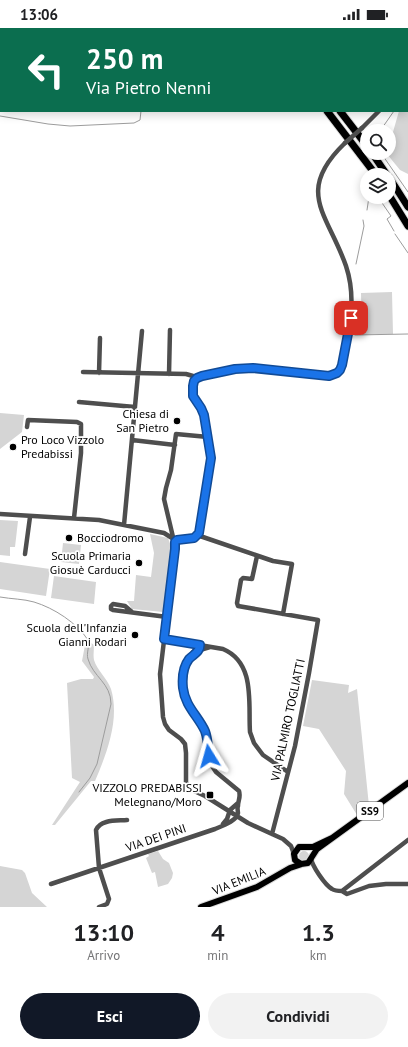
<!DOCTYPE html>
<html lang="it">
<meta charset="utf-8">
<style>
:root{--surface:#fff;--page:#f2f2f2;--text:#202124;--muted:#757577;--accent:#111827}
body{margin:0;font-family:"PT Sans",sans-serif;background:var(--page);color:var(--text);height:100vh;display:flex;flex-direction:column;font-size:15px;white-space:nowrap}
*{box-sizing:border-box;margin:0}
p{font-size:13px;color:var(--muted)}
.icon{flex:none;width:22px;height:22px;fill:none;stroke:currentColor;stroke-width:2;stroke-linecap:round;stroke-linejoin:round}
.map{position:relative;height:879px;overflow:hidden}
.details{display:flex;flex-direction:column;background:var(--surface);flex:1}
.details>*{flex:none}
.top-card{position:absolute;left:0px;top:0px;width:408px;height:84px;box-shadow:0 2px 10px #0003;background:#0b6e4f;color:#fff;overflow:hidden}
.buttons{position:absolute;left:360px;top:96px;display:grid;gap:8px}
.buttons a{display:grid;place-items:center;width:36px;height:36px;border-radius:50%;background:var(--surface);box-shadow:0 2px 10px #0003;font-size:20px}
.pin{position:absolute;display:grid;place-items:center;width:34px;height:34px;color:#fff;margin:-17px;border-radius:8px;box-shadow:0 2px 6px #0006}
.me{position:absolute;width:44px;margin:-22px;rotate:352deg;stroke-linejoin:round;filter:drop-shadow(0 0 3px #0008)}
.turn{display:flex;align-items:center;gap:14px;height:84px;padding:0 20px;font-size:18px}
.turn .icon{width:52px;height:52px;stroke-width:2.5}
.turn b{display:block;font-size:28px;line-height:34px}
.eta{display:flex;justify-content:space-evenly;align-items:center;height:68px;text-align:center}
.eta b{font-size:24px;font-weight:600;line-height:28px}
.button{display:flex;gap:8px;margin-top:auto;padding:8px 20px}
.button a{flex:1;height:46px;border-radius:24px;background:var(--accent);color:#fff;font-size:16px;font-weight:600;line-height:46px;text-align:center}
.button a+a{background:var(--page);color:var(--text)}
.status{display:flex;justify-content:space-between;align-items:center;height:28px;padding:0 20px;background:var(--surface);direction:ltr}
.status svg{height:11px;fill:currentColor}
.map>svg:first-child{display:block}
.green{fill:#d5d5d5}
.lines{fill:none;stroke-linecap:round;stroke-linejoin:round}
.stream{stroke:#9c9c9c;stroke-width:1}
.major-casing{stroke:#dbdbdb;stroke-width:8}
.highway-casing{stroke:#dbdbdb;stroke-width:9}
.minor{stroke:#4e4e4e;stroke-width:4.5}
.major{stroke:#000;stroke-width:6}
.highway{stroke:#000;stroke-width:7}
.minor-bridge{stroke:#4e4e4e;stroke-width:4.5}
.route-casing{stroke:#114b97;stroke-width:10}
.route{stroke:#1a73e8;stroke-width:7}
.poi-dot{fill:#000;stroke:#fff;stroke-width:1.5}
.labels{text-anchor:middle;stroke-width:3.5;stroke-linejoin:round;paint-order:stroke}
.shield{fill:#fff;stroke:#4c4c4c;stroke-width:1}
.shield-label{font-size:11px;font-weight:bold;fill:#000}
.poi-label{font-size:12px;fill:#000;stroke:#fff;text-anchor:end}
.street-label{font-size:12px;fill:#000;stroke:#fff}
</style>
<div class="status"><b>13:06</b><svg viewBox="0 0 49 12"><path d="M0 12V9h3v3zM5 12V6h3v6zM10 12V3h3v9zM15 12V0h3v12zM26 1h20v11H26zM47 4h2v5h-2z"/></svg></div>
<div class="map">
<svg width="408" height="879" viewBox="0 0 408 879">
<rect width="100%" height="100%" fill="#fff"/>
<path class="green" d="M408,54V146L400,142L387,126L389,125V118L399,83H407Z
M392,264L393,306L362,307L361,265Z
M0,385L24,387L22,404L0,421Z
M0,492L18,493L15,519H10V528L0,527Z
M150,506L168,510L173,524L163,584L132,581L127,573H134L136,547L151,549L154,525Z
M63,515L81,517L79,536L61,534Z
M0,534L50,541L46,568L0,561Z
M54,548L96,554L94,576L51,570Z
M84,613L90,614L94,617C94,622 93,627 94,632C97,642 107,650 111,661C120,691 107,725 95,753H91L55,797H52L80,754L72,750L67,655L81,651H93L94,649L82,633L85,617Z
M312,652L349,657L348,665L357,661L369,778L357,787L344,766L346,743L319,701L303,698Z
M299 828a5 5 0 1 1 10 0a5 5 0 1 1-10 0Z
M158,823L163,831L169,835L173,845L172,850L168,856L158,859L155,844L152,845L146,830L149,828L148,826Z
M0,838L22,842L25,845L32,865L47,879H0Z"/>
<g class="lines">
<path class="stream" d="M305,0L310,1
M171,1V0
M407,15L408,8
M407,17H408
M0,88L48,96L70,98L134,95L140,92L141,83
M380,103L394,83
M381,125L408,164
M378,169L391,188L387,191L394,203
M367,182L369,169
M395,206L408,225
M356,236L364,198L363,192
M355,307L408,306
M0,569C11,571 24,571 34,574C54,580 77,595 88,612C90,618 86,625 88,631C93,649 111,655 111,676L97,736L90,750L79,764"/>
<defs>
<path id="major" d="M332,810L313,819H299L294,826L295,832L301,836L308,835L317,821L408,755
M201,879L257,859L290,840L302,836"/>
<path id="highway" d="M256,0L257,1
M270,0L271,1
M327,83L376,147
M340,83L367,118
M372,125L387,147
M389,149L408,179
M389,167L408,198"/>
</defs>
<use href="#major" class="major-casing"/>
<use href="#highway" class="highway-casing"/>
<path class="minor" d="M402,1V0
M362,100L379,83
M83,344L186,346L193,348L197,350
M99,345L100,310
M169,346L170,302
M197,350C209,343 240,340 255,341C272,342 329,354 340,342C345,333 346,321 348,310C352,285 354,262 346,238C328,186 294,164 345,115
M197,350C185,364 200,373 204,386C207,400 210,415 211,429C211,440 203,499 197,507
M79,374L135,379
M27,399L28,392L77,394L81,396V425L74,490
M132,412L175,417
M0,486L99,492L164,505L172,510
M124,497L142,303
M197,507L273,533L292,536L283,586
M173,509L164,471L166,460L171,442L176,406L208,409
M177,511L193,510L197,507
M175,514V521L160,646L163,689L165,696L169,702L181,711L185,716L186,725V754L190,761L205,768L248,795L283,811L291,818L294,826
M25,526L30,489
M257,528L252,551L243,550L241,552L237,575L238,578L318,592L309,645L295,718L272,806
M132,584L125,578L113,576L111,578V581L113,582L167,589
M164,611L223,621C256,635 248,676 250,704L254,715L263,727L288,744
M192,628L200,622L210,619
M223,796L227,791L230,782L238,775
M311,830C312,838 325,857 332,861C335,863 338,863 342,863L408,812
M51,856L215,801C222,798 237,793 238,785C238,784 237,780 238,778C238,772 241,769 239,763L216,744L212,738L205,705L189,680L184,666L183,651L185,637L193,624L200,617
M342,863L347,866L369,858L386,856H408
M99,879L107,876L109,871L99,840L96,802C101,791 117,793 127,792"/>
<use href="#major" class="major"/>
<use href="#highway" class="highway"/>
<path class="minor-bridge" d="M345,115L362,100"/>
</g>
<g class="lines">
<defs>
<path id="route" d="M209,728C208,720 208,711 205,703C198,688 185,678 183,660C182,650 183,639 189,631C194,626 200,624 200,617L164,611L175,521V514L177,512L194,510L199,505L211,430L204,387L201,380L193,368V358L194,353L197,350L202,348L235,341L253,340L329,348L337,345L340,342L342,337L351,290"/>
</defs>
<use href="#route" class="route-casing"/>
<use href="#route" class="route"/>
</g>
<g class="poi-dot">
<circle cx="177" cy="393" r="4"/>
<circle cx="13" cy="419" r="4"/>
<circle cx="69" cy="510" r="4"/>
<circle cx="139" cy="535" r="4"/>
<circle cx="135" cy="607" r="4"/>
<rect x="206" y="763" width="8" height="8" rx="2"/>
</g>
<g class="labels">
<rect class="shield" x="357" y="774" width="26" height="18" rx="3"/>
<g class="shield-label">
<text x="370" y="787">SS9</text>
</g>
<g class="poi-label">
<text x="169" y="390">Chiesa di<tspan x="169" dy="14">San Pietro</tspan></text>
<text x="21" y="416" text-anchor="start">Pro Loco Vizzolo<tspan x="21" dy="14">Predabissi</tspan></text>
<text x="77" y="514" text-anchor="start">Bocciodromo</text>
<text x="131" y="532">Scuola Primaria<tspan x="131" dy="14">Giosuè Carducci</tspan></text>
<text x="127" y="604">Scuola dell'Infanzia<tspan x="127" dy="14">Gianni Rodari</tspan></text>
<text x="202" y="764">VIZZOLO PREDABISSI<tspan x="202" dy="14">Melegnano/Moro</tspan></text>
</g>
<g class="street-label">
<text transform="translate(288 692) rotate(-78)" y="4">VIA PALMIRO TOGLIATTI</text>
<text transform="translate(156 810) rotate(-19)" y="4">VIA DEI PINI</text>
<text transform="translate(239 853) rotate(-22)" y="4">VIA EMILIA</text>
</g>
</g>
</svg>
<div class="buttons">
<a><svg class="icon" aria-label="search" viewBox="0 0 24 24"><circle cx="10" cy="10" r="6"/><path d="M15 15l6 6"/></svg></a>
<a><svg class="icon" aria-label="layers" viewBox="0 0 24 24"><path d="M12 4l9 5-9 5-9-5zM3 14l9 5 9-5"/></svg></a>
</div>
<div class="pin" style="left:351px;top:290px;background:#d93025"><svg class="icon" aria-label="arrive" viewBox="0 0 24 24"><path d="M6 21V4h12l-3 4 3 4H6"/></svg></div>
<svg class="me" style="left:209px;top:728px" viewBox="-20 -20 40 40"><path d="M0-17L14 15 0 8-14 15z" fill="#1a73e8" stroke="#fff" stroke-width="4"/></svg>
<div class="top-card">
<div class="turn"><svg class="icon" aria-label="left" viewBox="0 0 24 24"><path d="M17 20v-9H6M10 6l-5 5 5 5"/></svg><div><b>250 m</b>Via Pietro Nenni</div></div>
</div>
</div>
<section class="details">
<div class="eta">
<div><b>13:10</b><p>Arrivo</p></div>
<div><b>4</b><p>min</p></div>
<div><b>1.3</b><p>km</p></div>
</div>
<div class="button"><a>Esci</a><a>Condividi</a></div>
</section>
